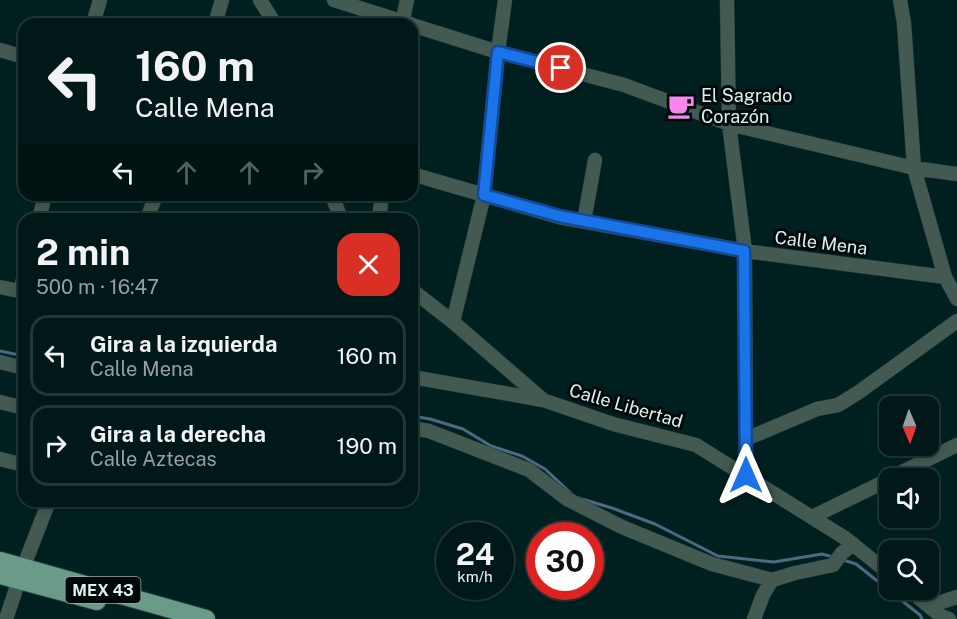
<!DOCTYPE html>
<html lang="es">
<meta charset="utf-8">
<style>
:root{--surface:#001818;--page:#0e2525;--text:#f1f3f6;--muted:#95a0a2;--line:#223737}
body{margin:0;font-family:"Public Sans",sans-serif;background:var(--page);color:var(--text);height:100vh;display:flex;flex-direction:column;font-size:22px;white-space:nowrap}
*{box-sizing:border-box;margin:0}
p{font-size:20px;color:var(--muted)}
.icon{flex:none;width:33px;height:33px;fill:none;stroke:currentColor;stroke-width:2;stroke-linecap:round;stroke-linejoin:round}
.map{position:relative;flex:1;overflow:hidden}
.drawer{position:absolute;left:18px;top:213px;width:400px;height:294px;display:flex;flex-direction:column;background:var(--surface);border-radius:18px;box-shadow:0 3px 9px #0003,0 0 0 2px var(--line)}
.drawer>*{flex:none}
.banner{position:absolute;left:18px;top:18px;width:400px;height:183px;border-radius:18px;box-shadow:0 3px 9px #0003,0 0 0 2px var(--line);background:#001818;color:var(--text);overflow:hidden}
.needle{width:39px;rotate:178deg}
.controls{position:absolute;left:879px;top:396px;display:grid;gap:12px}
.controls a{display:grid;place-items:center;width:60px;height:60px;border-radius:12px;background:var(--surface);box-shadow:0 3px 9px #0003,0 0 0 2px var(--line);font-size:30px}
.speed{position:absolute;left:436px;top:522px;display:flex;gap:12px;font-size:30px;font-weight:700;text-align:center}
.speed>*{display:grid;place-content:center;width:78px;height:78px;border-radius:50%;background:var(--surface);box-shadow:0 3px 9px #0003,0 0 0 2px var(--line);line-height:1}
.speed small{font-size:15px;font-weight:400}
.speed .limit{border:9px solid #d22;background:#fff;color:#111}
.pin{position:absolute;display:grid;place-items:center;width:51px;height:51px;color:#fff;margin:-26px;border:3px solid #fff;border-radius:50%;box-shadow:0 2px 6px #0007}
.me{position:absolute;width:66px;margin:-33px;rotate:0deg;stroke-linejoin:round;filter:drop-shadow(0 0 4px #0008)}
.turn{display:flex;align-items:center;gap:21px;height:126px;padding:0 18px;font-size:27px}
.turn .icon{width:78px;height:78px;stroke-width:2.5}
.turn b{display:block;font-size:42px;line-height:51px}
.lanes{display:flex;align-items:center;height:57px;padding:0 18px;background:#0003;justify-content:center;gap:30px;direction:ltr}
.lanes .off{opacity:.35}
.round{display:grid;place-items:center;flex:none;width:63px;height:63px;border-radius:18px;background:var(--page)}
.overview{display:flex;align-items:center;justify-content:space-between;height:102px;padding:0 18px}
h1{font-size:36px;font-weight:700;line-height:45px}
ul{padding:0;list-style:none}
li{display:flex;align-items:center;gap:18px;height:81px;margin:0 12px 9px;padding:0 6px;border:3px solid var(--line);border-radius:18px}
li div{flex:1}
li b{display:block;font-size:22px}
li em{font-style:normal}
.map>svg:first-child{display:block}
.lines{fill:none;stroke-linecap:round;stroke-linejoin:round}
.stream{stroke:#4c6a80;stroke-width:3}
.minor-casing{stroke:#1f3d3d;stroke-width:15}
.major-casing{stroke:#1f3d3d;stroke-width:20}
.minor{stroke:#435a52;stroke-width:14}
.major{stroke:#6a9b89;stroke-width:18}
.route-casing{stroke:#114b97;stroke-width:15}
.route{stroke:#1a73e8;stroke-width:10}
.labels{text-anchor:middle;stroke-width:6;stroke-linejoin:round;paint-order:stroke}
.shield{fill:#000808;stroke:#99abab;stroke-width:1.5}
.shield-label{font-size:16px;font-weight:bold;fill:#dbf1f1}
.poi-label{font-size:18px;fill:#dbf1f1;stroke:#000808;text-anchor:start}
.street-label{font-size:18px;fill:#dbf1f1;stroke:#000808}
</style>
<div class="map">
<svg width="957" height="619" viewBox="0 0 957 619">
<rect width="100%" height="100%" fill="#002020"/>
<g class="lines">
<path class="stream" d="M0,351L24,356
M412,416L430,419L463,429L491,446L522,456L545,469L575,497L612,508L655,524L718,556L774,562L822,554L833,557
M843,560L856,564L920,615L922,619"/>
<defs>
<path id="minor" d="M260,0L275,24
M334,0L410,24
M727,0L729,124L745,251L746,475
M900,0L904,23L914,168L945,277L957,299
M93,24L100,0
M215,24L222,0
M402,24L407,0
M412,25L498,52L624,85L729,124L914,168L957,174
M0,50L24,57
M412,174L559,217L745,251L945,277
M332,195L341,219
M39,219L45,195
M147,219L156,195
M379,219L382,195
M584,221L595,160
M0,287L24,292
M412,290L453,322L542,399
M20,291L24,276
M453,322L484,195L498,52L505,0
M0,362L24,368
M412,377L543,400L613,424L696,445L845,538L890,574
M0,402L24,408
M412,428L429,431L529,470L567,499L622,527L712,564L772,580
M746,439L817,409L838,405L859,392L957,321
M0,459L24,465
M890,478L957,445
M812,517L890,479
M909,590L941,616L949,619
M929,606L957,597
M6,619L23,568L49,501
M754,619L763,595L772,580L795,573L833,565L842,553L853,544"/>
<path id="major" d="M0,561L206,619
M0,575L97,601"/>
</defs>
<use href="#minor" class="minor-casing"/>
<use href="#major" class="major-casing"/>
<use href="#minor" class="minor"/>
<use href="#major" class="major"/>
</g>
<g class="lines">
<defs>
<path id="route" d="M561,68L498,52L484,195L559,216L744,251L746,475"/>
</defs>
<use href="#route" class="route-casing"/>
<use href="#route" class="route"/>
</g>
<defs>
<symbol id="cafe-bare" viewBox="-9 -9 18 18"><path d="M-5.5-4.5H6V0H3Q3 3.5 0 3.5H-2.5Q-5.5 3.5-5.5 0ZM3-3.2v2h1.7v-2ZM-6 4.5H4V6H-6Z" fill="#f688ed" stroke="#000808" stroke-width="2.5" paint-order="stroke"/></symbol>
</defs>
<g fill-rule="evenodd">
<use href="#cafe-bare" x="662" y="87" width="38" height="38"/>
</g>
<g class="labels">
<rect class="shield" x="65.5" y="577" width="75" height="26" rx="4.5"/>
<g class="shield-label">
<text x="103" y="596">MEX 43</text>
</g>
<g class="poi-label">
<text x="701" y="102">El Sagrado<tspan x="701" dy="21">Corazón</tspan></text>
</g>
<g class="street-label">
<text transform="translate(821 243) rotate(7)" y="6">Calle Mena</text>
<text transform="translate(626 406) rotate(16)" y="6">Calle Libertad</text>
</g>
</g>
</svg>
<div class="controls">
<a><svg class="needle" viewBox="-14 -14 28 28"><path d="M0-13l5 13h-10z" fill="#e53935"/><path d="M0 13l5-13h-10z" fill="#95a0a2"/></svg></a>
<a><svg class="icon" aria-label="sound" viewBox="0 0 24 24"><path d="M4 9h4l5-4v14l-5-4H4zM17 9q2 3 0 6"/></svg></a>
<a><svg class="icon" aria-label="search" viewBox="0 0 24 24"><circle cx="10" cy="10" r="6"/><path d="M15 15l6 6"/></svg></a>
</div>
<div class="speed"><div>24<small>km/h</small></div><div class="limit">30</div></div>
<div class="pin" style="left:561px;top:68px;background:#d93025"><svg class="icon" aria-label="arrive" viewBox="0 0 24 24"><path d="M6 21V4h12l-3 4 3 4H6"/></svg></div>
<svg class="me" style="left:746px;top:475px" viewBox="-20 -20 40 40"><path d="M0-17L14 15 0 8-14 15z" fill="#1a73e8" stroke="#fff" stroke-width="4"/></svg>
<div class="banner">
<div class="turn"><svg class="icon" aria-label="left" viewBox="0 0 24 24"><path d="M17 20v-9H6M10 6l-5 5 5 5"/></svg><div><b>160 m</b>Calle Mena</div></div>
<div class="lanes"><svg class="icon" aria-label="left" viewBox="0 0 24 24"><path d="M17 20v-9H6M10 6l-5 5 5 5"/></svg><svg class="icon off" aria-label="ahead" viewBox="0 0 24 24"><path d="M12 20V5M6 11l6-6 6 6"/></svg><svg class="icon off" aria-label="ahead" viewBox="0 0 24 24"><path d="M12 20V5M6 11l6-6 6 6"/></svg><svg class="icon off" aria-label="right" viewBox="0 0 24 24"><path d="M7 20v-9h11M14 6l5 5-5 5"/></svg></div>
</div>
<section class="drawer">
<div class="overview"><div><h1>2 min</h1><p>500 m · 16:47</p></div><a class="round" style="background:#d93025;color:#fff"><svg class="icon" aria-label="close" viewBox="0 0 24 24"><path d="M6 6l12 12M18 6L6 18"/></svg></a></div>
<ul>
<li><svg class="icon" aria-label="left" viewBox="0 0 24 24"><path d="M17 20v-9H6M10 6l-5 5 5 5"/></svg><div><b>Gira a la izquierda</b><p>Calle Mena</p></div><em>160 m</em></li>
<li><svg class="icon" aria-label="right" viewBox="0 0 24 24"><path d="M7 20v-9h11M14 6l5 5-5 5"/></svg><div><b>Gira a la derecha</b><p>Calle Aztecas</p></div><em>190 m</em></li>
</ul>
</section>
</div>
